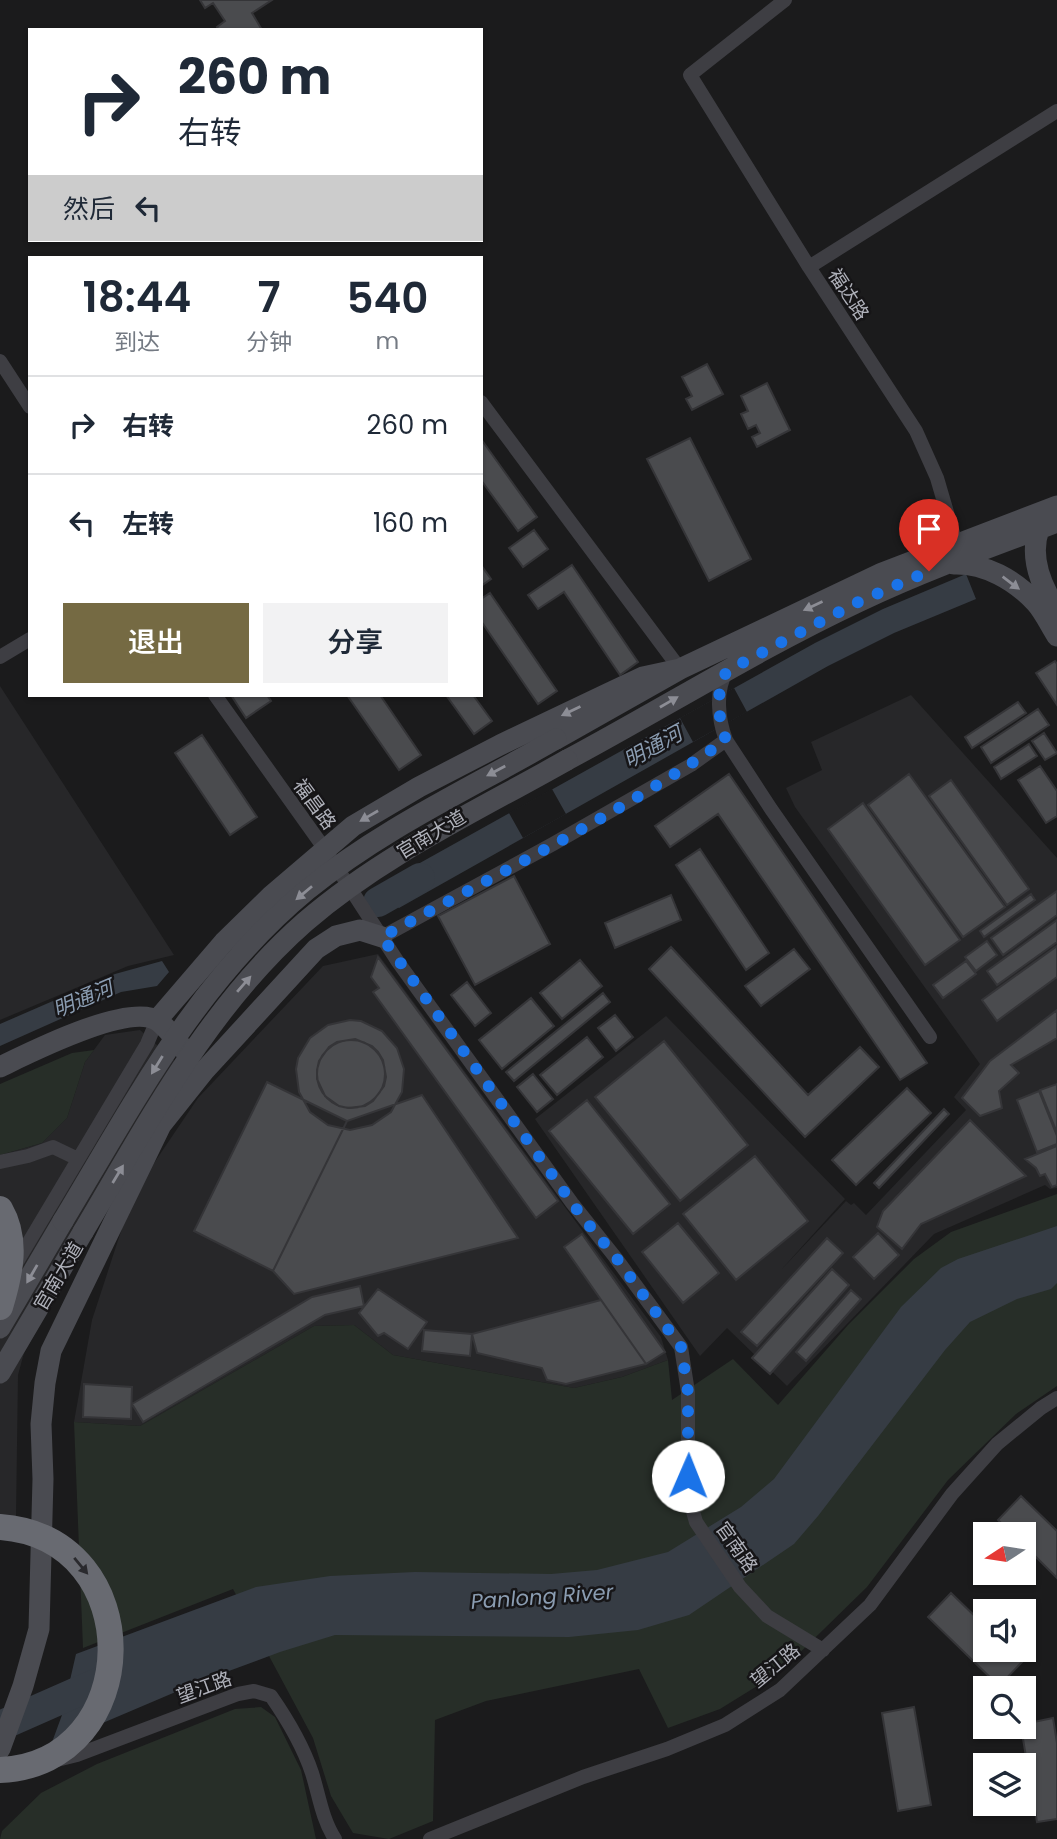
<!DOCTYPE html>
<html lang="zh">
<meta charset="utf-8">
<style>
:root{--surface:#fff;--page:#f2f2f3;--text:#1f2937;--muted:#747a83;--line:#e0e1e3;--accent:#756a43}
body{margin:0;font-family:Poppins,"Noto Sans SC",sans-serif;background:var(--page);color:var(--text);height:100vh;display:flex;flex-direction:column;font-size:26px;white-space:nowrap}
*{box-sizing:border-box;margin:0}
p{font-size:23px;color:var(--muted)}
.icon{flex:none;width:38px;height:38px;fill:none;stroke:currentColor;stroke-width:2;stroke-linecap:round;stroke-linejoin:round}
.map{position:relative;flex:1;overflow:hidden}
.panel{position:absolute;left:28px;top:256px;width:455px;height:441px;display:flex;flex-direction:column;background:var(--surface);border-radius:0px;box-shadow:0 2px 5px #0004}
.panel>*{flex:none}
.banner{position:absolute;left:28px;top:28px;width:455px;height:214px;border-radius:0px;box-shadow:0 2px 5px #0004;background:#fff;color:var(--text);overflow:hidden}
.needle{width:46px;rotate:258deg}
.controls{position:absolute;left:973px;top:1522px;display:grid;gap:14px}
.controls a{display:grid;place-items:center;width:63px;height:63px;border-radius:0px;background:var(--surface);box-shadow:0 2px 5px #0004;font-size:35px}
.pin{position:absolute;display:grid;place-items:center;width:60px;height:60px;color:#fff;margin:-72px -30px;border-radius:50% 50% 50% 0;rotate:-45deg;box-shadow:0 0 7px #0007}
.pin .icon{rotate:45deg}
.me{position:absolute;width:77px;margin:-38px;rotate:1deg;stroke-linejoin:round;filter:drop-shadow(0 0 5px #0008)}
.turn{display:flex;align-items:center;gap:24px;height:147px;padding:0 35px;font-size:32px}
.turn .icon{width:91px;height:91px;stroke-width:2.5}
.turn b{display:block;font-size:49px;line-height:60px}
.then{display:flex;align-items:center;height:66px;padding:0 35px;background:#0003;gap:14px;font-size:26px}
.eta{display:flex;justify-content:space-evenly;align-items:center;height:119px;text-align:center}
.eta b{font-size:42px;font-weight:600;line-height:49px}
.button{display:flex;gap:14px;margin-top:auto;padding:14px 35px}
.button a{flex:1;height:80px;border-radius:0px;background:var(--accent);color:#fff;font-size:28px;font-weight:600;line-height:80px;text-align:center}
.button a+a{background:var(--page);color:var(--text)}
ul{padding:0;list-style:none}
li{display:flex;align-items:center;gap:21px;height:98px;padding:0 35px;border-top:2px solid var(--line)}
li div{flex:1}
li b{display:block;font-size:26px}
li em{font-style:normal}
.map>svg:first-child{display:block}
.built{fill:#272729}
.green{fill:#272e28}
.water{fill:#363c44}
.pier{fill:#1b1b1c}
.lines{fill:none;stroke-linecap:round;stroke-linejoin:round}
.river{stroke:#363c44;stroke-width:30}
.building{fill:#4a4b4e;stroke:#353538;stroke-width:2;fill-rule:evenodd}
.street{stroke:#3e3e43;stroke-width:14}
.secondary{stroke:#4a4b51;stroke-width:21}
.secondary-bridge{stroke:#4a4b51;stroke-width:21}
.highway-bridge{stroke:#686a71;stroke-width:26}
.oneway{fill:#8c8d95}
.oneway2{fill:#2a2a2e}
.route{stroke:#1a73e8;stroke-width:12;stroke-dasharray:0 21.6}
.labels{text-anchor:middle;stroke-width:5;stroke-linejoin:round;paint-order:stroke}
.street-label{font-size:19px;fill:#afb1ba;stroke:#161517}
.water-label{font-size:21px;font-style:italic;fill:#8a9cb1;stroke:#161517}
</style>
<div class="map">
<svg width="1057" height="1839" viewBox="0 0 1057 1839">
<rect width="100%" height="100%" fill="#1b1b1c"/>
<path class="built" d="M0,686L174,955L128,966L0,1020Z
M911,695L1057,858V1188L1050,1189L1045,1185L934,1234L787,1386L727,1328L700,1356L535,1119L666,1016L845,1199L781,1270L846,1201L851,1205L854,1203L866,1215L966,1110L954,1097L980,1064L795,807L786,788L822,770L811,742Z
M378,954L661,1337L668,1360L622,1377L574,1388L393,1355L354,1325L314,1326L140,1426L74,1422L92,1320L125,1219L150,1169L198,1098L323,966Z
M140,1030L185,1070L24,1353L18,1375L16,1516H0V1155L42,1143L67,1118L85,1062L105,1035Z"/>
<path class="green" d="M94,1050L85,1062L67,1118L42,1143L0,1155V1084L72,1053Z
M1057,1194V1386L1016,1414L948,1480L867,1587L780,1672L720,1709L668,1728L639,1669L486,1701L435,1720L433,1821L389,1839L353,1833L331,1796L313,1738L233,1589L83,1648L74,1422L140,1426L314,1326L354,1325L393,1355L574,1388L622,1377L668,1360L672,1400L733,1359L778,1405L848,1325L914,1259L951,1232Z
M261,1707L275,1717L301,1770L316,1839H0L2,1831L41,1793L97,1764L235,1709Z"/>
<path class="water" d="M966,574L976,599L894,633L828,666L399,908L385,897L384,883L815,643L883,609Z
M162,961L169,972L157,986L121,992L0,1046V1024L115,974Z
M1057,1226V1283L1051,1289L1017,1299L970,1322L945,1350L818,1516L794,1544L689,1615L638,1630L569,1637L335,1635L280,1652L199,1682L51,1745L62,1715L76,1654L256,1587L330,1576L415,1572L551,1574L597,1570L668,1552L741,1507L774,1479L901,1307L941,1268L958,1259Z"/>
<path class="pier" d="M734,688L747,712L693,742L680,718Z
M552,789L566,814L523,838L509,813Z"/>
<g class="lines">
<path class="river" d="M378,902L420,878
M0,1726L102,1681"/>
</g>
<path class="building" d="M200,0H272L252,13L262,30H219L217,27L225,21L213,3L205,8Z
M707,364L723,394L692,410L686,399L692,396L682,377Z
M767,383L790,430L757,447L752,437L760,433L756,425L748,429L741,414L748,411L741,396Z
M690,438L751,559L709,581L647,459Z
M481,439L537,517L518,531L481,480Z
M534,530L548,549L523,567L509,548Z
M481,565L491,579L481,586Z
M572,565L638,662L620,675L564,592L538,609L528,595Z
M490,593L557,691L538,704L481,621V599Z
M1055,661L1057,664V705L1036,673Z
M231,695H267L271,701L246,718Z
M347,695H380L421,755L399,770Z
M446,695H473L492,721L474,734Z
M1018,702L1026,713L972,748L965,737Z
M1038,709L1049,725L991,763L981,747Z
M1044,733L1057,753L1045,760L1032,741Z
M202,735L257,817L230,835L175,753Z
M1029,744L1037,756L1001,779L994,767Z
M1040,766L1057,791V816L1046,823L1018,780Z
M729,774L927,1063L900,1080L718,814L670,847L655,826Z
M909,774L1005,907L963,937L868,805Z
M951,780L1029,889L1007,905L929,796Z
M863,803L960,940L925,965L828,829Z
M700,849L769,953L746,970L676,865Z
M514,876L550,944L475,985L438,916Z
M1057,891V915L1003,955L991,938Z
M1031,894L1035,900L984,937L980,931Z
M671,895L681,920L615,948L605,923Z
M1057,920V942L997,985L987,971Z
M987,941L997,955L976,971L965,957Z
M1057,946V977L997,1021L982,1000Z
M671,947L808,1095L860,1047L879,1067L805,1137L649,969Z
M794,949L810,969L761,1006L745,986Z
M378,957L558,1201L536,1218L373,992L379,988L371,977Z
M580,960L602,986L562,1019L540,993Z
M966,961L976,974L943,998L933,985Z
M467,982L491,1013L475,1026L451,995Z
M603,993L610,1002L514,1081L506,1072Z
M531,998L554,1026L502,1069L479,1040Z
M1057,1010V1038L1011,1065L1019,1073L999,1091L1002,1108L980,1116L962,1098L990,1061Z
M615,1015L633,1037L616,1051L598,1028Z
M350,1020L361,1021L382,1031L397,1048L404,1069L402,1092L391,1112L372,1125L350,1130L328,1125L310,1112L299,1092L296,1069L298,1058L310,1038L328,1025ZM355,1039L372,1046L378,1052L383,1060L386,1077L384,1086L373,1101L365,1106L348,1108L339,1106L325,1096L317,1079V1070L319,1061L329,1047L337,1042Z
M587,1037L603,1057L557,1095L540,1075Z
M317 1074a34 34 0 1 1 68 0a34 34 0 1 1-68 0Z
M664,1041L748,1145L680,1201L595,1097Z
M533,1074L553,1099L537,1112L517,1087Z
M267,1082L347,1121L273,1271L194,1231Z
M1057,1084V1133L1040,1090Z
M907,1088L931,1113L856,1185L832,1160Z
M1039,1091L1057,1136V1144L1037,1152L1017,1100Z
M422,1095L518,1238L294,1294L273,1271L347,1121Z
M587,1100L670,1204L633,1234L549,1131Z
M944,1109L949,1114L879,1188L874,1183Z
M970,1120L1026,1176L921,1224L902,1249L877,1227L883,1211Z
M1057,1146V1185L1052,1187L1045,1174L1040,1176L1036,1168L1025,1159Z
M755,1156L808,1221L736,1280L683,1214Z
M678,1223L719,1273L683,1303L642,1252Z
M878,1233L899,1255L874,1279L853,1257Z
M582,1234L665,1352L646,1364L564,1247Z
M827,1238L843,1253L757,1346L741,1332Z
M832,1269L849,1285L770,1374L752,1358Z
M360,1286L364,1306L325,1315L143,1422L132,1404L312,1297Z
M378,1289L427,1322L408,1349L384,1333L378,1336L359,1313Z
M851,1290L861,1299L806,1361L796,1352Z
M601,1300L646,1364L566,1384L547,1380L542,1368L477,1353L472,1334Z
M424,1330L472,1334L470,1356L422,1351Z
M84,1384L132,1387L131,1419L83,1417Z
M1021,1496L1057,1531V1578L1024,1545V1535H1013L998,1520Z
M951,1593L985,1626V1650H1010L1022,1662L999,1686L928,1617Z
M914,1707L931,1805L898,1811L882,1713Z
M1053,1718L1057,1743V1819L1037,1822L1021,1727H1024V1724Z"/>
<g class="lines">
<path class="street" d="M785,0L690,75L809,267L916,431L937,478L956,543
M809,267L1057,111
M0,361L30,407
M481,402L680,669
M0,657L30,639
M215,695L324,848L398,962L572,1203L615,1257L681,1347L688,1392V1494L696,1522L740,1587L767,1616L823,1650
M726,740L771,809L930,1037
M382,937L553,844L691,765L726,740C718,719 715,690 727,671
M0,1162L28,1156L53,1147L78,1159
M14,1267L147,1044L157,1020
M53,1761L77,1755L238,1694L254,1691L271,1696C287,1719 303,1746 312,1773C319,1795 322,1819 335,1839
M430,1839L583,1777L667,1749L725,1725L780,1690L870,1605L952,1494L997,1444L1041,1408L1057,1398"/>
<path class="secondary" d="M1039,529C1029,557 1041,586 1057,610
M954,564C985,563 1015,580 1036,603C1044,612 1050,625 1057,636
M556,739L680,669L882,573L1057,506
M567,760C664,708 758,649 858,602C923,571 990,547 1057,522
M157,1020L224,942L271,896L353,826L419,787L500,745L607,694L643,677L680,669
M0,1067C29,1053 129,1002 158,1021C169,1029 178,1043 187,1053
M0,1328L63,1221
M0,1373L83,1232
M0,1749L23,1686L39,1629L43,1479L41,1424L45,1383L51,1351L161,1125L204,1071L316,949L336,936L360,930L382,937"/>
<path class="secondary-bridge" d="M63,1221C135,1101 198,980 307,890C383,828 471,788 556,739
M83,1232C148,1123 208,1007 305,922C384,854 477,811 567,760"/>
<path class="highway-bridge" d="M0,1209C18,1240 10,1274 0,1307
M0,1527C150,1538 145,1764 0,1770"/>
</g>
<defs><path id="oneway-solid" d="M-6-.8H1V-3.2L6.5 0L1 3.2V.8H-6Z" transform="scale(1.75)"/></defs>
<g class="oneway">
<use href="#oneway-solid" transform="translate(1011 583) rotate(37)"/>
<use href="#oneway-solid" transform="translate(813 606) rotate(155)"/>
<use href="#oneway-solid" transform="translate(669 702) rotate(-30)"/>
<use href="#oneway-solid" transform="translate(571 711) rotate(154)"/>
<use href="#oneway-solid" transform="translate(496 771) rotate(152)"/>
<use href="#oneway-solid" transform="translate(369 816) rotate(150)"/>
<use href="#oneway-solid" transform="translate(304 893) rotate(140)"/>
<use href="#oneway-solid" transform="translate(244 984) rotate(-49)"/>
<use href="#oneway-solid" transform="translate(157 1065) rotate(122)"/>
<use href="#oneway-solid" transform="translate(118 1174) rotate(-59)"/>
<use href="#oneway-solid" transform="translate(32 1274) rotate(120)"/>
</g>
<use class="oneway2" href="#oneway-solid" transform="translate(81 1566) rotate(50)"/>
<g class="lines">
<path class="route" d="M688,1476V1392L681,1347L615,1256L583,1218L382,937C497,874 618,815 726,740C718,719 715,690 727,671L856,603L929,571"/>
</g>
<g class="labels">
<g class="street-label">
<text transform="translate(849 294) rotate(57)" y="7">福达路</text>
<text transform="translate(315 804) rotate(54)" y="7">福昌路</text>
<text transform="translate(431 834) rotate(-31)" y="7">官南大道</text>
<text transform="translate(58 1276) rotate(-59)" y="7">官南大道</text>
<text transform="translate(737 1547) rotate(55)" y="7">官南路</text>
<text transform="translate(775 1665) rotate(-39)" y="7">望江路</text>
<text transform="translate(204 1687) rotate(-20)" y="7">望江路</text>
</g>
<g class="water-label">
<text transform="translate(653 747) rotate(-29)" y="7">明通河</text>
<text transform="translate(83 999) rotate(-23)" y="7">明通河</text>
<text transform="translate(542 1597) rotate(-4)" y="7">Panlong River</text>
</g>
</g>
</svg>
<div class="controls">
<a><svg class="needle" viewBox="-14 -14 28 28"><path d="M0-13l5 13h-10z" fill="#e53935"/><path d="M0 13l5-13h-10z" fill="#747a83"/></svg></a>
<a><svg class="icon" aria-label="sound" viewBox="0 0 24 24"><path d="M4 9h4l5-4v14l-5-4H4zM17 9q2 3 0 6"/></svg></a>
<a><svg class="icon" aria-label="search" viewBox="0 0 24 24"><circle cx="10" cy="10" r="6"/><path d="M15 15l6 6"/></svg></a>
<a><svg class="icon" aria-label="layers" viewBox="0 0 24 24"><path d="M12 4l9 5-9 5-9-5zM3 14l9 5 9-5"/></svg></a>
</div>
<div class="pin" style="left:929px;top:571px;background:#d93025"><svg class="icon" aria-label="arrive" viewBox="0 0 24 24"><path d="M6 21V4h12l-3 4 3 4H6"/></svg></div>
<svg class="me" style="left:688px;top:1476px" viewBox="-20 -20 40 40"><circle r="19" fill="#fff"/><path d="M0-13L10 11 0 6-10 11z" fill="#1a73e8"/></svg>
<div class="banner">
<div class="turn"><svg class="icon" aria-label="right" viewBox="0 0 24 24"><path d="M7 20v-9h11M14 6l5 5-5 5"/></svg><div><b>260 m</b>右转</div></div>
<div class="then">然后<svg class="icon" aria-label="left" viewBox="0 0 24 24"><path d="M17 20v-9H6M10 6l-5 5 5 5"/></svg></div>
</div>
<section class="panel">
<div class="eta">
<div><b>18:44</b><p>到达</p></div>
<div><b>7</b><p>分钟</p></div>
<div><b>540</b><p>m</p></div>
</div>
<ul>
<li><svg class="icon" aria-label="right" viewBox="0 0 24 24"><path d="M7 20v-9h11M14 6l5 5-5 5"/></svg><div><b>右转</b></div><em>260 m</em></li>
<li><svg class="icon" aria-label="left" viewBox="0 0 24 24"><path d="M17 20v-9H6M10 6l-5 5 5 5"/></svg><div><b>左转</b></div><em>160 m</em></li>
</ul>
<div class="button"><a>退出</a><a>分享</a></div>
</section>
</div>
